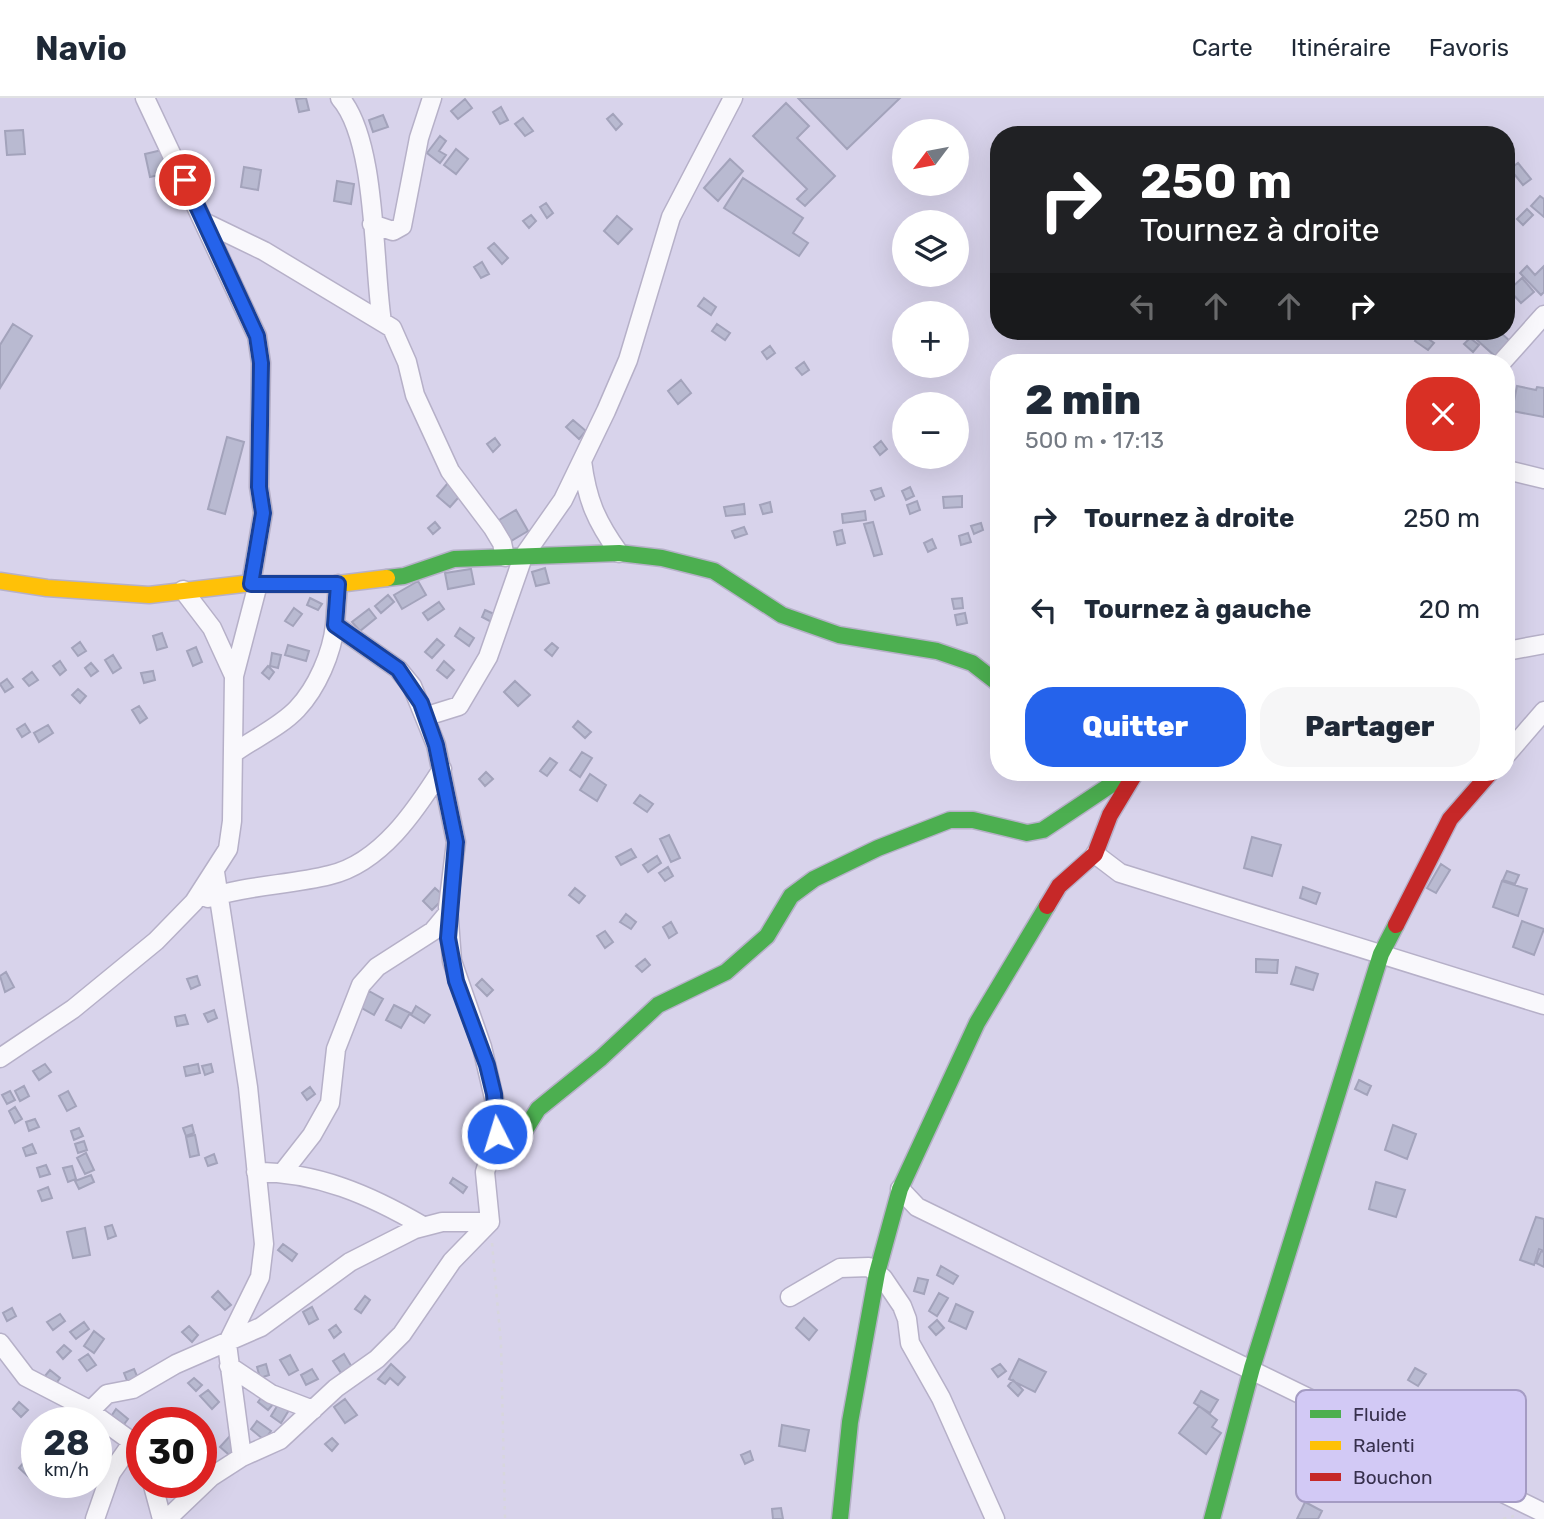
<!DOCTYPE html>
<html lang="fr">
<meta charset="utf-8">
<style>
:root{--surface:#fff;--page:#f6f6f7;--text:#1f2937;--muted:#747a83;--line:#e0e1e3;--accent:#2563eb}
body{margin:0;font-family:Rubik,sans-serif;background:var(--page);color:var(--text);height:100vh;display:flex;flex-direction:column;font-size:26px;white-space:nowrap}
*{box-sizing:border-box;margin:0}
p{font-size:23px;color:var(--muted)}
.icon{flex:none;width:38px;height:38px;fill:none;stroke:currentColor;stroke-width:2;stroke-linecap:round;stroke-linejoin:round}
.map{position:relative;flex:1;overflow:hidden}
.panel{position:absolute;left:990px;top:256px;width:525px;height:427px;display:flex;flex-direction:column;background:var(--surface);border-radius:28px;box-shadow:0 7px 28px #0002}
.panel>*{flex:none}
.guide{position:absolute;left:990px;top:28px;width:525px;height:214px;border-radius:28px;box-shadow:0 7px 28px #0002;background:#202124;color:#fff;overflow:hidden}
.needle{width:46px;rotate:238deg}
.controls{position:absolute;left:892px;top:21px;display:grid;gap:14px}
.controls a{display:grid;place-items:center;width:77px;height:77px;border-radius:50%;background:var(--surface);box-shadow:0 7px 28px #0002;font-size:35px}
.speed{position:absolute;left:21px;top:1309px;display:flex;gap:14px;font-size:35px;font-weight:700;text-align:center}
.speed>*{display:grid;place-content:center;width:91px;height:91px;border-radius:50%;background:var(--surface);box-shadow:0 7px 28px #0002;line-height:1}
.speed small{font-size:18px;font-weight:400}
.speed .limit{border:10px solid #d22;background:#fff;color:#111}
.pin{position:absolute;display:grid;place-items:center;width:60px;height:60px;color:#fff;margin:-30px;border:4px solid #fff;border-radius:50%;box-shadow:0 2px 7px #0007}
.me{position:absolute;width:77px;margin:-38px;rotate:355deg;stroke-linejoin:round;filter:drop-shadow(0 0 5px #0008)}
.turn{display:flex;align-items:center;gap:24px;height:147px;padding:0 35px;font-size:32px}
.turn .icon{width:91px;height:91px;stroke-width:2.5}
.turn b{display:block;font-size:49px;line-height:60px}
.lanes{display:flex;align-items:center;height:66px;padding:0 35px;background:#0003;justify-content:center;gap:35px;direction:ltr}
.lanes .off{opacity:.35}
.round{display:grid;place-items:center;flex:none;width:74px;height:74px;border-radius:28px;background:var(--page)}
.head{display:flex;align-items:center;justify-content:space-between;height:119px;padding:0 35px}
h1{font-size:42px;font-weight:800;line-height:52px}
.primary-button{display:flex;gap:14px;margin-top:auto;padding:14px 35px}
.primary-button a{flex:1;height:80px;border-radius:28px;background:var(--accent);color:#fff;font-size:28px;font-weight:800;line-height:80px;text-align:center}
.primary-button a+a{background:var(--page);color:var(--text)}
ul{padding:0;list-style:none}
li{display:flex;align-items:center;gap:21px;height:91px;padding:0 35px}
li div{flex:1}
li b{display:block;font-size:26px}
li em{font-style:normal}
header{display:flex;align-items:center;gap:42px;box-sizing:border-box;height:98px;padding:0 35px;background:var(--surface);border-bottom:2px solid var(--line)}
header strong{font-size:33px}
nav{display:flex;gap:38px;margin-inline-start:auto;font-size:24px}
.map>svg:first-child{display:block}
.building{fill:#b9bad1;stroke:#a3a3bb;stroke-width:2}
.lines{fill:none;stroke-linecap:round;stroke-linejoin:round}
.street-casing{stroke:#b6b0c8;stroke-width:21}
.fast-casing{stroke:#b6b0c8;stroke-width:19}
.slow-casing{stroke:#b6b0c8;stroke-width:19}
.jam-casing{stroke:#b6b0c8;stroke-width:19}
.path{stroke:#d7d6dd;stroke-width:2.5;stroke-dasharray:3.5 5;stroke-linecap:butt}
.street{stroke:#f9f8fc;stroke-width:18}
.fast{stroke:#4caf50;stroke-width:16}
.slow{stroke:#ffc107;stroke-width:16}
.jam{stroke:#c62828;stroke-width:16}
.route-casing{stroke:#184099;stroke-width:18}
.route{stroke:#2563eb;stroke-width:12}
.key{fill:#d2c9f5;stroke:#a49bc3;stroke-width:2}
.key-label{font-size:19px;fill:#37304d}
</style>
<header>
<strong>Navio</strong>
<nav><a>Carte</a><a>Itinéraire</a><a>Favoris</a></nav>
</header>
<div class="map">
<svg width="1544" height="1421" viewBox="0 0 1544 1421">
<rect width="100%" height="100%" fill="#d8d3eb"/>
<path class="building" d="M306,0L309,12L299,14L296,1Z
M798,0H900L847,51Z
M465,1L472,10L458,21L451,13Z
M786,5L809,28L797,40L835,78L805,108L797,101L807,91L753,38Z
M501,9L508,22L500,26L493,14Z
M613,16L622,26L616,32L607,21Z
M383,17L388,29L373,34L369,22Z
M523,20L533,33L525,38L515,26Z
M23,32L25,56L7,57L5,33Z
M440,38L446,43L439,53L446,57L440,65L427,55Z
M456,51L468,61L456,76L444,67Z
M162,52L168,75L150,79L145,56Z
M730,61L743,73L718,103L704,90Z
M1518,65L1531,81L1523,87L1510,71Z
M244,69L261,72L258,92L241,89Z
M743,80L803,120L793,135L808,145L799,158L724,110Z
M337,83L354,86L351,106L334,103Z
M1540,98L1544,101V119L1531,108Z
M546,105L553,115L547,120L540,109Z
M1527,111L1533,117L1523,127L1517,121Z
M531,117L536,123L529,130L523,123Z
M617,118L632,131L618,146L604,133Z
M494,145L508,160L502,166L488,150Z
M482,164L489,176L481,180L474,169Z
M1527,168L1535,177L1544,168V194L1541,197L1520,175Z
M1522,180L1534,194L1521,205L1509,192Z
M704,200L716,209L711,217L698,208Z
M13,226L32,238L0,290V247Z
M717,226L730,235L725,242L712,233Z
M1481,233L1490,241L1499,233L1511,244L1496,259L1468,234Z
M1420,235L1434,245L1428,252L1415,243Z
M1470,240L1479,247L1473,254L1464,246Z
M770,248L775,255L767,261L762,254Z
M804,264L809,272L802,277L796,270Z
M681,282L691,295L678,306L668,293Z
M1517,288L1536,292L1537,289L1544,290V319L1512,313Z
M573,322L586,333L579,341L566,329Z
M227,339L244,344L225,416L208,411Z
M495,340L500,347L493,354L487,346Z
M881,343L887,351L880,357L874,349Z
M453,379L466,391L450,409L437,398Z
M910,389L914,398L906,402L902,393Z
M881,390L884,398L875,402L871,393Z
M962,398V409L944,410L943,399Z
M917,403L920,412L910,416L907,407Z
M770,404L772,414L763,416L760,407Z
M744,406L745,416L726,418L724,409Z
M516,412L528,433L511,443L499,422Z
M865,413L866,422L843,425L842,416Z
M435,424L440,430L433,436L428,430Z
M873,424L882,456L874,458L864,426Z
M981,425L983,432L974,436L971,428Z
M744,429L747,436L735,440L732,433Z
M842,432L845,445L837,447L834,434Z
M968,435L971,444L961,447L959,438Z
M932,441L936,450L928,454L924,445Z
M545,470L549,485L536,488L532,474Z
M471,471L474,486L448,491L445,475Z
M418,483L426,497L402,511L394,497Z
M388,497L394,504L381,515L375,508Z
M310,500L322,506L318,512L307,507Z
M962,500L963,510L954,511L952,501Z
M439,504L444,511L428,522L423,515Z
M294,510L302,516L293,528L285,523Z
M369,511L376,520L360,533L352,524Z
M485,512L501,519L497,527L482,519Z
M965,515L967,525L957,527L955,517Z
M460,530L474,540L469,548L455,538Z
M162,535L167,549L157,552L153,538Z
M437,541L444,547L432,560L425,554Z
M80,544L86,553L78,558L72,550Z
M552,545L558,550L552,558L545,552Z
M288,547L309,553L306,563L285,557Z
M196,549L202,564L193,568L187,553Z
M272,555L281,557L278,570L270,568Z
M113,557L121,570L113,575L105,562Z
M60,563L66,572L60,577L53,568Z
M444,563L454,572L447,580L437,572Z
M91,565L98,573L91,578L85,570Z
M268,568L274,574L269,581L262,575Z
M153,573L155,582L144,585L141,575Z
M32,574L38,582L29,588L23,581Z
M7,581L13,589L5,594L0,586Z
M515,583L530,597L518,608L504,594Z
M78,591L86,598L80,605L72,597Z
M139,608L147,620L140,625L132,612Z
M578,623L591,634L585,640L573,629Z
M25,626L30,634L22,639L17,631Z
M48,627L53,635L39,644L34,635Z
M582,654L592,660L580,679L570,672Z
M550,660L557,665L547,678L540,673Z
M486,674L493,681L485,688L479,681Z
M590,676L606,687L597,703L580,692Z
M640,697L653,706L647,714L634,705Z
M669,737L680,760L671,764L660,741Z
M1252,739L1281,747L1272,778L1244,770Z
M631,751L636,759L621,767L616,759Z
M657,758L661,765L648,774L643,767Z
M1441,766L1450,772L1436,795L1427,790Z
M668,769L673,778L665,783L659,775Z
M1507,773L1519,777L1515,786L1503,782Z
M1502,783L1527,791L1518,818L1493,809Z
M1303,789L1320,795L1316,806L1300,800Z
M435,790L445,799L432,812L423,803Z
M575,790L585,798L579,805L569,797Z
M626,816L636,824L631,831L620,824Z
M1522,823L1544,831L1534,857L1513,849Z
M671,824L677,835L669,840L663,829Z
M605,833L613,844L605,850L597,838Z
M645,861L650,867L642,874L636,868Z
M1256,861L1278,862L1277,875L1256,874Z
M1296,869L1318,876L1313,892L1291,886Z
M6,874L14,889L5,894L0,878Z
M197,878L200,887L191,891L187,881Z
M482,881L493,892L487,898L476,887Z
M369,893L383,901L374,917L360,909Z
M394,907L410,915L401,930L386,922Z
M416,908L430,917L424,925L411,917Z
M214,912L217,920L208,924L204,916Z
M185,917L188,926L177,928L175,919Z
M45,966L51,974L39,982L33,973Z
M198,966L200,975L186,978L184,969Z
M211,966L213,974L205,977L202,968Z
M1359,982L1371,988L1367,997L1355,991Z
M24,988L29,998L20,1003L15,993Z
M310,989L315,996L307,1002L302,995Z
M10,993L15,1002L7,1006L2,997Z
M68,993L76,1008L67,1013L59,998Z
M15,1009L22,1021L15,1025L9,1013Z
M35,1021L39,1029L29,1033L26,1024Z
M192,1027L194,1035L186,1038L183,1030Z
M1393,1027L1416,1036L1407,1061L1385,1052Z
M79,1030L83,1038L74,1042L71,1033Z
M195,1037L199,1057L190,1059L186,1039Z
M84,1043L87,1052L78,1055L75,1046Z
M32,1046L36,1055L26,1058L23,1050Z
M86,1055L94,1072L85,1076L77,1060Z
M214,1056L217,1065L208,1068L205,1060Z
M46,1067L50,1076L40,1079L37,1070Z
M72,1068L76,1081L68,1084L63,1070Z
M91,1077L94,1084L79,1091L75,1083Z
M453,1080L467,1089L463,1095L450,1085Z
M1376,1084L1405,1092L1396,1119L1369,1111Z
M48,1089L52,1100L42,1103L38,1093Z
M1536,1119L1544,1121V1153L1539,1151L1534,1167L1520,1162Z
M112,1127L116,1138L108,1141L105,1129Z
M85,1130L90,1157L73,1160L67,1134Z
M283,1146L297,1156L292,1163L278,1152Z
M1541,1153L1544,1154V1169L1536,1165Z
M941,1168L958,1178L953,1186L937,1177Z
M918,1180L928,1182L924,1196L914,1193Z
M218,1193L231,1207L225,1212L212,1199Z
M939,1195L948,1200L937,1218L929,1213Z
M365,1198L370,1202L361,1215L355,1211Z
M956,1206L973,1214L966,1231L949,1223Z
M312,1209L318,1221L309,1226L303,1214Z
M12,1210L16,1218L7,1223L3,1215Z
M60,1216L65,1223L53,1232L47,1224Z
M804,1220L817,1232L809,1242L796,1230Z
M937,1222L944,1230L936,1237L929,1229Z
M84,1224L89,1231L76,1241L70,1234Z
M336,1227L341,1234L334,1240L329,1232Z
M189,1228L198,1237L192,1244L182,1234Z
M94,1233L104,1241L94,1255L84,1248Z
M64,1247L71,1253L63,1261L57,1254Z
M88,1256L96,1267L87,1273L79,1262Z
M344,1256L353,1271L343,1278L333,1263Z
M290,1257L298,1272L289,1277L280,1262Z
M1019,1261L1046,1274L1035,1294L1009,1281Z
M266,1266L269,1277L260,1280L257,1269Z
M391,1266L405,1279L398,1287L390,1280L385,1286L378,1281Z
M1000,1266L1006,1273L998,1279L992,1271Z
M1415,1270L1426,1276L1418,1288L1408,1282Z
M134,1271L140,1285L130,1290L124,1275Z
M312,1271L318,1281L306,1287L301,1277Z
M50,1272L60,1280L55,1287L44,1279Z
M194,1280L202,1287L196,1293L188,1285Z
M1013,1282L1023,1292L1018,1298L1008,1288Z
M208,1292L219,1304L212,1311L200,1298Z
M1201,1293L1218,1302L1210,1315L1194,1305Z
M264,1296L275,1304L268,1312L258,1304Z
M345,1301L357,1317L345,1325L334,1309Z
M19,1304L28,1312L21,1319L13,1311Z
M279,1305L289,1312L281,1325L271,1318Z
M1199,1308L1217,1322L1212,1329L1221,1335L1206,1356L1179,1335Z
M116,1311L128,1321L122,1329L110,1320Z
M257,1323L271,1333L264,1342L251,1331Z
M782,1327L809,1332L805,1353L779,1348Z
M230,1338L245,1351L235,1362L220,1349Z
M332,1340L338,1346L332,1353L325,1346Z
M750,1353L753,1362L745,1366L741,1357Z
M25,1363L37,1375L32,1382L19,1370Z
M1305,1404L1322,1413L1318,1421H1297Z
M781,1410L783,1421H773L772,1411Z"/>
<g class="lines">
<defs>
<path id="street" d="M145,0L257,238L261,265L259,389L263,415L251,486
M340,0C377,42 373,167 382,224
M204,124L264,153L392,230L407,264L415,297L450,373L493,430L502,445L505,459
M372,126L393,133L402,128L419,40L432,0
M1502,264L1544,217
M582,363C587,402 596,423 619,455
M1507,372L1544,381
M338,486L335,527L398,571L412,588L436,647L456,744L448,809L452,863L482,949L494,1000L497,1036L485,1074L490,1124
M183,492L212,530L234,578
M1507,553L1544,546
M427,618L459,608L488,559L523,459L563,402L606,313L628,262L671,119L733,0
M234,655C253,641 280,629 297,611C317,590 332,555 335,527
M1507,656L1544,613
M1095,756L1120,775L1544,907
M215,774L248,989L264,1146L260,1179L227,1246L242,1359
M208,800C248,787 290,787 330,777C381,765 416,712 442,671
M0,960L73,911L156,843L194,804L228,751L232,723L234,578L258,486
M256,1074C317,1074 370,1097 423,1128
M283,1074L312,1037L330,1005L336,951L361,887L377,869L433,833L448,815
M900,1091L917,1109L1544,1415
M790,1199L840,1170L869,1169L883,1180L902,1208L907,1221L910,1245L941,1300L995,1421
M0,1245L26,1279L84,1309L142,1351
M229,1268L271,1296L313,1312
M90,1313L107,1296L133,1291L176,1266L261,1229L350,1164L415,1131L442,1124H490
M201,1377L211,1379L242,1359L280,1342L336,1290L377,1261L402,1236L452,1163L490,1124
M152,1384L162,1421
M95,1421L111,1375L132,1345
M167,1421L211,1379"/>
<path id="fast" d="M387,480L404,478L454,461L619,455L662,460L714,473L782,517L839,537L937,553L972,565L999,586
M495,1046H508L522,1037L538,1011L601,960L658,907L726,874L767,838L791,798L814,781L878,750L950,722H973L1027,735L1043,732L1130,674
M840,1421L850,1324L877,1175L900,1091L977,925L1047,808
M1212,1421L1252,1270L1381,856L1396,827"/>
<path id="slow" d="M0,483L47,490L149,497L243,486H338L387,480"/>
<path id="jam" d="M1047,808L1059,788L1095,756L1110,717L1136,674
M1396,827L1450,721L1491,674"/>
</defs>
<use href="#street" class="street-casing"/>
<use href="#fast" class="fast-casing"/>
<use href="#slow" class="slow-casing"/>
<use href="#jam" class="jam-casing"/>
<path class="path" d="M492,1145L501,1246L505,1421
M1503,1421L1514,1418"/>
<use href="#street" class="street"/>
<use href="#fast" class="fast"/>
<use href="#slow" class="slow"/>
<use href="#jam" class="jam"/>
</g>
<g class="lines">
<defs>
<path id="route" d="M185,82L257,238L261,265L259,389L263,415L251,486H338L335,527L398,571L421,605L436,647L456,744L448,840L456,883L487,967L494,996L497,1036"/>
</defs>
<use href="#route" class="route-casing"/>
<use href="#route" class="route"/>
</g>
<rect x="1296" y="1292" width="230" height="112" rx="10" class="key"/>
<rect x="1310" y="1312" width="31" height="8" fill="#4caf50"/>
<rect x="1310" y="1343" width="31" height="9" fill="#ffc107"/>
<rect x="1310" y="1375" width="31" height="8" fill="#c62828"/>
<g class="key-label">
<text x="1353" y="1323">Fluide</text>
<text x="1353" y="1354">Ralenti</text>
<text x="1353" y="1386">Bouchon</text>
</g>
</svg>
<div class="controls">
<a><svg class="needle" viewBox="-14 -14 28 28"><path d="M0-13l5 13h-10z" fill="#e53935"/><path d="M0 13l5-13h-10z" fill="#747a83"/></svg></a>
<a><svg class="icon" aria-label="layers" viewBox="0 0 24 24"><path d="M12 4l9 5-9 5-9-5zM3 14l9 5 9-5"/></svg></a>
<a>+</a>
<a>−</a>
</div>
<div class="speed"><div>28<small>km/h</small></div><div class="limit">30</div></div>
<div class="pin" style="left:185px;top:82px;background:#d93025"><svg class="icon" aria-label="arrive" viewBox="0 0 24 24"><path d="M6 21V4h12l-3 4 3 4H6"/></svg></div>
<svg class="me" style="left:497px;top:1036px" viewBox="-20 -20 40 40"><circle r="17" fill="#2563eb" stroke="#fff" stroke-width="3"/><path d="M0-11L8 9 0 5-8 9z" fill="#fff"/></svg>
<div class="guide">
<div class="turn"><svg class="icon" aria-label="right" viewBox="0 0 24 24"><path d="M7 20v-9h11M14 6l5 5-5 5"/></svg><div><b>250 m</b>Tournez à droite</div></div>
<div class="lanes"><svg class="icon off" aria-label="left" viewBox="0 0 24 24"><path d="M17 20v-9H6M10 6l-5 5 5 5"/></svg><svg class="icon off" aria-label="ahead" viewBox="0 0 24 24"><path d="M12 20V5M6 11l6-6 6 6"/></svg><svg class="icon off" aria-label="ahead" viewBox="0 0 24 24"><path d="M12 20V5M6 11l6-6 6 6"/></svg><svg class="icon" aria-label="right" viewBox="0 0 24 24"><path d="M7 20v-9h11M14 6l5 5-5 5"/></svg></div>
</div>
<section class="panel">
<div class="head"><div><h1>2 min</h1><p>500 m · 17:13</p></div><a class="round" style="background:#d93025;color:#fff"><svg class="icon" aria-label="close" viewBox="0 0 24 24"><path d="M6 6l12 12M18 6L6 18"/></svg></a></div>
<ul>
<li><svg class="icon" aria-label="right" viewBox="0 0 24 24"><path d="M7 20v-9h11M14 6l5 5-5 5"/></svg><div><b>Tournez à droite</b></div><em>250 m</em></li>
<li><svg class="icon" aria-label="left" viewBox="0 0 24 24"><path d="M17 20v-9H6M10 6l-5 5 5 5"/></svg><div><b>Tournez à gauche</b></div><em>20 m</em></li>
</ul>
<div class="primary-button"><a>Quitter</a><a>Partager</a></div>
</section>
</div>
